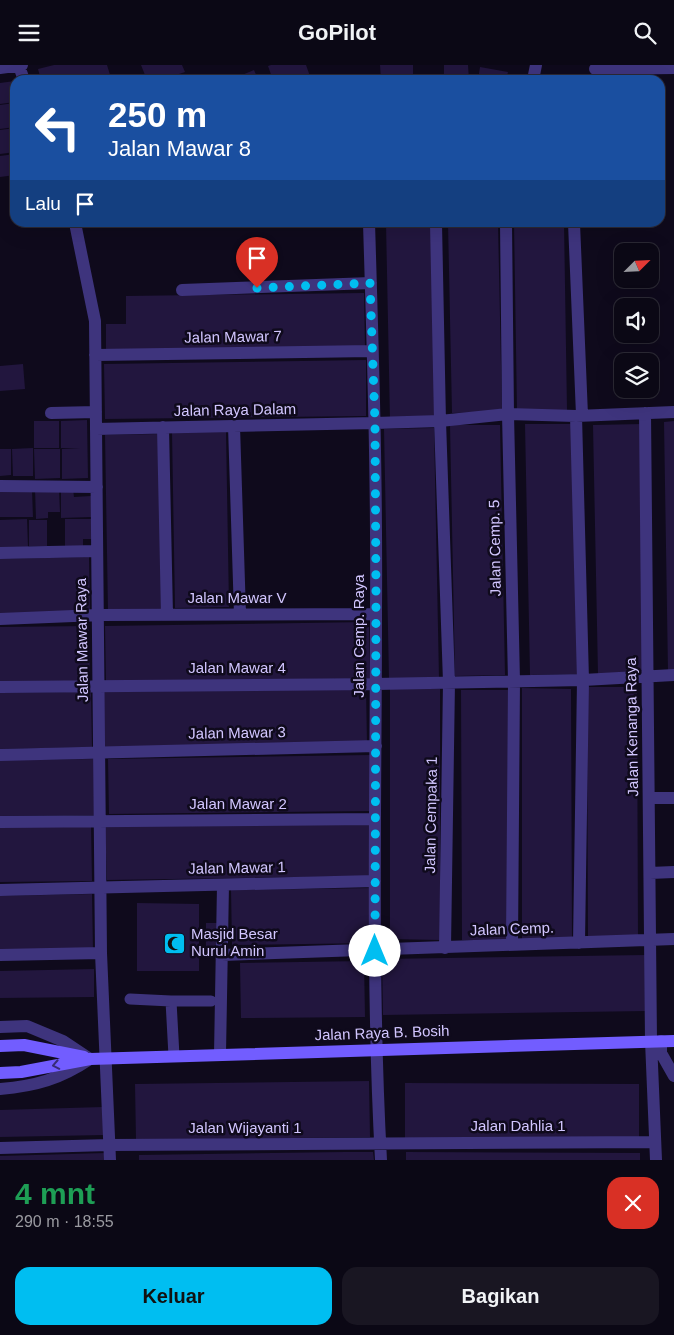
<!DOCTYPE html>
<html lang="id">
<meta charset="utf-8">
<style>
:root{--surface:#0b0815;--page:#191622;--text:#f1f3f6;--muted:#9a9aa0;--line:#2b2934;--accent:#00bef1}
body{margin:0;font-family:Arial,sans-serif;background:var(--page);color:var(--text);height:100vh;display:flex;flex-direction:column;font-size:19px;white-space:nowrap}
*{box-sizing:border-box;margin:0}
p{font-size:16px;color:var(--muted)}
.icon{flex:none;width:28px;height:28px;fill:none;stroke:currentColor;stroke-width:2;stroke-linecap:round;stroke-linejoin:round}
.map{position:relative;height:1095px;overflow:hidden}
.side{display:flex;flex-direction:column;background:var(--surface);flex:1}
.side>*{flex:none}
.hud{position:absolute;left:10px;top:10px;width:655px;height:152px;border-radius:15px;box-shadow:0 5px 20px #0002,0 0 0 1px var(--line);background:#1a4fa0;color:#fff;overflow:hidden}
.needle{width:32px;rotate:66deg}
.controls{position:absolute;left:614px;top:178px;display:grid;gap:10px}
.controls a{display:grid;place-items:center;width:45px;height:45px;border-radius:10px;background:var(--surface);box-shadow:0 5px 20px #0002,0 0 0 1px var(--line);font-size:25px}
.pin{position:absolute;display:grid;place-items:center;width:42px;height:42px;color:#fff;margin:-51px -21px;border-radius:50% 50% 50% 0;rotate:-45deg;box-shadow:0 0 5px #0007}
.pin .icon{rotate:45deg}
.me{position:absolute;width:55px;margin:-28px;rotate:0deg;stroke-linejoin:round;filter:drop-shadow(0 0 4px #0008)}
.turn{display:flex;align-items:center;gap:18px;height:105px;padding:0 15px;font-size:22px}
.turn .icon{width:65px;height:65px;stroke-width:2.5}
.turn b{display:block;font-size:35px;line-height:42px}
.then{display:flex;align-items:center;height:48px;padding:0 15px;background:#0003;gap:10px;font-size:19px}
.round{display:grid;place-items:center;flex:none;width:52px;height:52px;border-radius:15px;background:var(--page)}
.headline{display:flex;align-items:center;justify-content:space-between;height:85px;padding:0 15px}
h1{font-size:30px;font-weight:700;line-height:38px;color:#1e9e55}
.button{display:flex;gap:10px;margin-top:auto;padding:10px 15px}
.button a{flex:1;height:58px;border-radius:15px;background:var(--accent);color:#111;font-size:20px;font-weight:700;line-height:58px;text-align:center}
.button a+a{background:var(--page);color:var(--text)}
header{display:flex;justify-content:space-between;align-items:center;height:65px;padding:0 15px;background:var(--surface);font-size:22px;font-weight:700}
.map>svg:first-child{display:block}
.building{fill:#22163e}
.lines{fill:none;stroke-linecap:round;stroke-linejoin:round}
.lane{stroke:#3e347d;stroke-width:11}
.street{stroke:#3e347d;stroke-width:12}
.secondary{stroke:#725dff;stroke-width:12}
.oneway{stroke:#372b77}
.route{stroke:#00bef1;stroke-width:9;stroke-dasharray:0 16.2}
.labels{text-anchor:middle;stroke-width:5;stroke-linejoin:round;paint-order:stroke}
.street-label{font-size:15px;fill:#d2c6ff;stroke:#0f0a1c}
.poi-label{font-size:15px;fill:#d2c6ff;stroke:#0f0a1c;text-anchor:start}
</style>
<header><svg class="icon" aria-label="menu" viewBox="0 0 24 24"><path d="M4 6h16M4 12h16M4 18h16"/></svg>GoPilot<svg class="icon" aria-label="search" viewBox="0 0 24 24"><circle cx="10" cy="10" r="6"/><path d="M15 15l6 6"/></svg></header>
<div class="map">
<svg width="674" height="1095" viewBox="0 0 674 1095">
<rect width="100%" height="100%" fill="#0f0a1c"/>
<path class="building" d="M54,0H107L111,13L103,15H41L38,4Z
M141,0H182L185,7L161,15H147Z
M271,0H306L311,14L307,15H273L268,1Z
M380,0H413V15H381Z
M444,0H468L469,15H444Z
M480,2L508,7L506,15H478Z
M254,5L258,14L263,12L265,15H230Z
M15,16V37L0,39V18Z
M14,38L15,62L0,64V40Z
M15,63V87L0,89V65Z
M15,89V110L0,112V91Z
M386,158H436L440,355L390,356Z
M448,158H498L502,347L452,348Z
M514,158H564L567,345L517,346Z
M364,228L365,283L106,287V259H126V231Z
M366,295V351L105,354L104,299Z
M23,299L25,324L0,326V301Z
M87,355L88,413L62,414V384L80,383H61V356Z
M34,356H59V383H34Z
M674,356V607H668L664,357Z
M525,359H575L580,609L530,610Z
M643,359L647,609L598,610L593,360Z
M450,360H500L505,610L455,611Z
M434,363L439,613L389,614L384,364Z
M226,366L229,542L175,543L172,367Z
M159,369L163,545L108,546L105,370Z
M33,383V411H13L12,384Z
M0,384H11V410L0,411Z
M34,384H60V413L35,414Z
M35,424H59L60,447H48V453L36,454Z
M61,424H73L74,432L91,431V452L61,453Z
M0,425H32L33,452H0Z
M27,454L28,482L0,483V455Z
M65,454H93V474H83V482L65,483Z
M29,455H47V481H29Z
M89,492L90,548L0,549V494Z
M369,557L370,613L106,617L105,561Z
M89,561L90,617L0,618V562Z
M587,622H637L638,873H588Z
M366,623L367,679L104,683L103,627Z
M522,623L571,624L572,874H522Z
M390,624H440V875L390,874Z
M461,625H511V876L462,875Z
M91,627L92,682L0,684V628Z
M371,690L372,746L109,749L108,694Z
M95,694V750L0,751V695Z
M369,756L370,811L107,815L105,760Z
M91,760L92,816L0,817V762Z
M373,823L374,878L232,880L231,825Z
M92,829L93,885L0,886V831Z
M137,838L199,839V906H137Z
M206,858H221V886H206Z
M646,890L647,946L383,950L382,894Z
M364,896L365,952L241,953L240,898Z
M94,904V932L0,933V906Z
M369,1016L370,1072L136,1075L135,1019Z
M405,1018L639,1019V1075L405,1074Z
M103,1042L104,1070L0,1072V1045Z
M346,1087H373L374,1095H139V1090Z
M406,1087L640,1088V1095H406Z
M106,1088L107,1095H0V1091Z"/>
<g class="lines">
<path class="lane" d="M130,934L171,936
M174,991L171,936H211"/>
<path class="street" d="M19,1L24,15
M0,3L22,0
M595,4L674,3
M533,15L536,0
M75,158L95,256L101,888L110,1095
M369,158C373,288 377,418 376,548C376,731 371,913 381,1095
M436,158L440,356L449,617L445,883
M506,158L508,349L514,616L512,880
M574,158L582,350
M182,225L371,218
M95,290L371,286
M51,348L96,347
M645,348L651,976L656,1095
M576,351L583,615L579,878
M234,361L240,549
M163,362L167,550
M96,364L375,358L440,356L508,349L576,351L674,347
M0,421L97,422
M0,488L97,486
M0,554L98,550L376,549
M0,622L375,619L583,615L674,610
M0,690L376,681
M649,733H674
M0,757L375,754
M650,808L674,807
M0,825L375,816
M0,890L101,888
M222,890L674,874
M0,962L27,961L63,976L90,994C60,1014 36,1021 0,1024
M661,976V988L674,1011
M220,989L223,820
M0,1083L109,1080L655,1077"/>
<path class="secondary" d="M0,981L24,980L84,992
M0,1008L21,1007L90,994L674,976"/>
</g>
<defs><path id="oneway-chevron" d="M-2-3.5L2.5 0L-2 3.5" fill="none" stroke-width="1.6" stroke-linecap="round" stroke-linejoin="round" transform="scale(1.25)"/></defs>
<use class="oneway" href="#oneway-chevron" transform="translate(56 1000) rotate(169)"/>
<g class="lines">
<path class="route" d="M257,223L370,218L375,358L376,530L375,886"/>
</g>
<defs>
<symbol id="mosque-square" viewBox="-11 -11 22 22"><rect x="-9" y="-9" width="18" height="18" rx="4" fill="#00bef1" stroke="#0f0a1c"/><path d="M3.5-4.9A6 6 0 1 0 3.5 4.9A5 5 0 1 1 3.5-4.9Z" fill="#111"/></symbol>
</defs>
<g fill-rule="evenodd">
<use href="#mosque-square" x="162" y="866" width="25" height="25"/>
</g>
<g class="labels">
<g class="street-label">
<text transform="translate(233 272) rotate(-1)" y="5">Jalan Mawar 7</text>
<text transform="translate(235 345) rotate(-1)" y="5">Jalan Raya Dalam</text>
<text transform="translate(495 483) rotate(-91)" y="5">Jalan Cemp. 5</text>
<text x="237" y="538">Jalan Mawar V</text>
<text transform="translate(359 571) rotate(-90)" y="5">Jalan Cemp. Raya</text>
<text transform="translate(82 575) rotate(-91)" y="5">Jalan Mawar Raya</text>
<text x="237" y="608">Jalan Mawar 4</text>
<text transform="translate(632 662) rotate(-91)" y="5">Jalan Kenanga Raya</text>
<text transform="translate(237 668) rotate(-1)" y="5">Jalan Mawar 3</text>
<text x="238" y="744">Jalan Mawar 2</text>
<text transform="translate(431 750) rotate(-89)" y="5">Jalan Cempaka 1</text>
<text transform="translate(237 803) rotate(-1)" y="5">Jalan Mawar 1</text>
<text transform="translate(512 864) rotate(-2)" y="5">Jalan Cemp.</text>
<text transform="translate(382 968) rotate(-2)" y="5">Jalan Raya B. Bosih</text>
<text x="518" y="1066">Jalan Dahlia 1</text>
<text x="245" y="1068">Jalan Wijayanti 1</text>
</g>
<g class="poi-label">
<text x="191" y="874">Masjid Besar<tspan x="191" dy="17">Nurul Amin</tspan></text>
</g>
</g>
</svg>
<div class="controls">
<a><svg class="needle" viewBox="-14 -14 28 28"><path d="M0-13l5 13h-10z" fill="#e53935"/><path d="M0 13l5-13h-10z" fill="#9a9aa0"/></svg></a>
<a><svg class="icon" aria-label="sound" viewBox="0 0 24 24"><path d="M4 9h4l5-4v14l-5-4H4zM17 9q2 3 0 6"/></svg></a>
<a><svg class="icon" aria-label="layers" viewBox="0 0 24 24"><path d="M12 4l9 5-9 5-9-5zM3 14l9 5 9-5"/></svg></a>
</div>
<div class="pin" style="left:257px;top:223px;background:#d93025"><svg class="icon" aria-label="arrive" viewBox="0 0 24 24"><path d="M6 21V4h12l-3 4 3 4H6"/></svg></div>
<svg class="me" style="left:375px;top:886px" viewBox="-20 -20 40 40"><circle r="19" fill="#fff"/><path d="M0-13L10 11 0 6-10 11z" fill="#00bef1"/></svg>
<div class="hud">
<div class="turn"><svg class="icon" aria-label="left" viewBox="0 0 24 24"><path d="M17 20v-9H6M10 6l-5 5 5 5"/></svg><div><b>250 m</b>Jalan Mawar 8</div></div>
<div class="then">Lalu<svg class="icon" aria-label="arrive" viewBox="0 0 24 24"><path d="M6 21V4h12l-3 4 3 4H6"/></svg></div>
</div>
</div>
<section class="side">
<div class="headline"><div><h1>4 mnt</h1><p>290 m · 18:55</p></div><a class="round" style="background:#d93025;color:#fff"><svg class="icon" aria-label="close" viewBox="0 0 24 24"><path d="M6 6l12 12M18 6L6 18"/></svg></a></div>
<div class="button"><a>Keluar</a><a>Bagikan</a></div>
</section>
